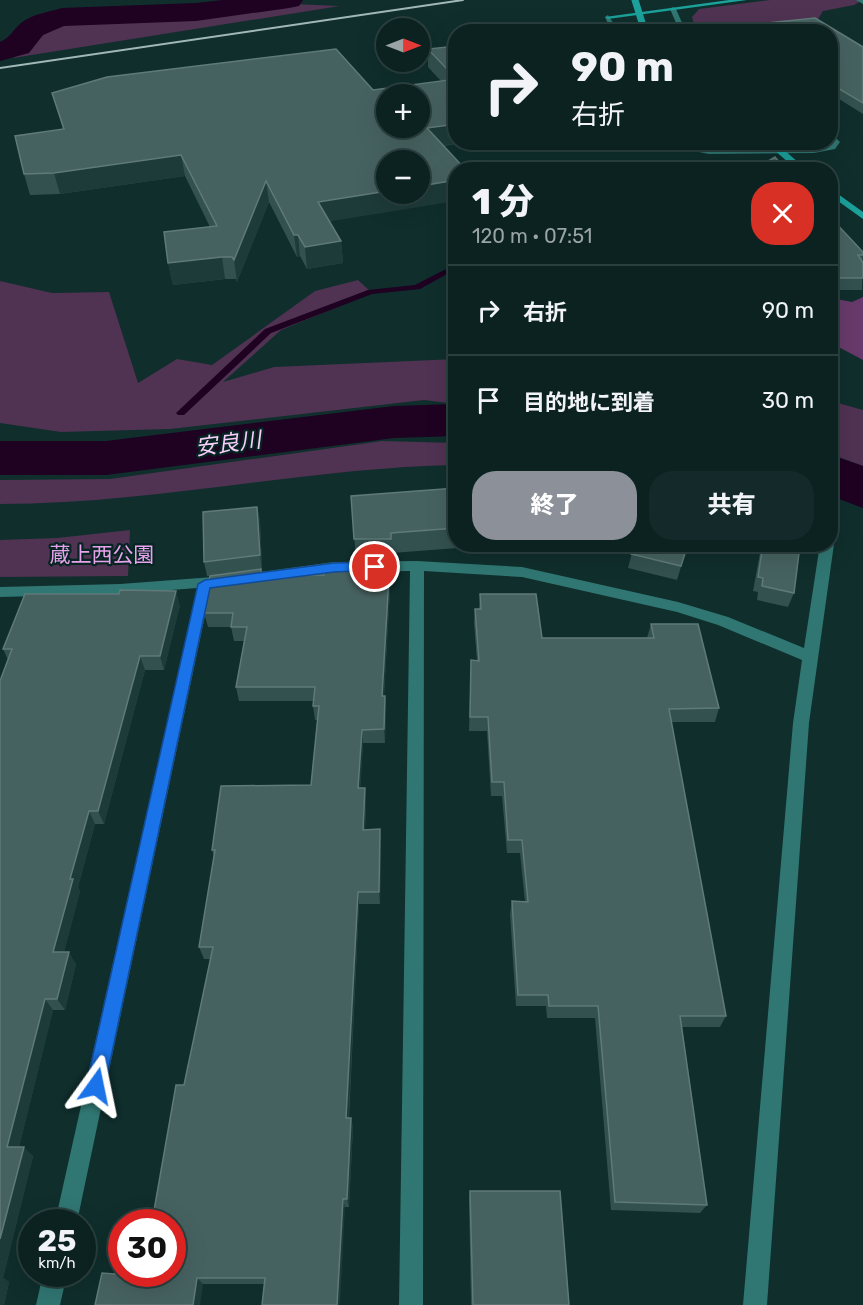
<!DOCTYPE html>
<html lang="ja">
<meta charset="utf-8">
<style>
:root{--surface:#0b2221;--page:#142a2a;--text:#f1f3f6;--muted:#9aa4a5;--line:#2b3f3f;--accent:#8c9099}
body{margin:0;font-family:Rubik,"Noto Sans JP",sans-serif;background:var(--page);color:var(--text);height:100vh;display:flex;flex-direction:column;font-size:22px;white-space:nowrap}
*{box-sizing:border-box;margin:0}
p{font-size:20px;color:var(--muted)}
.icon{flex:none;width:33px;height:33px;fill:none;stroke:currentColor;stroke-width:2;stroke-linecap:round;stroke-linejoin:round}
.map{position:relative;flex:1;overflow:hidden}
.panel{position:absolute;left:448px;top:162px;width:390px;height:390px;display:flex;flex-direction:column;background:var(--surface);border-radius:24px;box-shadow:0 6px 24px #0002,0 0 0 2px var(--line)}
.panel>*{flex:none}
.banner{position:absolute;left:448px;top:24px;width:390px;height:126px;border-radius:24px;box-shadow:0 6px 24px #0002,0 0 0 2px var(--line);background:#0b2221;color:var(--text);overflow:hidden}
.needle{width:39px;rotate:90deg}
.tools{position:absolute;left:376px;top:18px;display:grid;gap:12px}
.tools a{display:grid;place-items:center;width:54px;height:54px;border-radius:50%;background:var(--surface);box-shadow:0 6px 24px #0002,0 0 0 2px var(--line);font-size:30px}
.speed{position:absolute;left:18px;top:1209px;display:flex;gap:12px;font-size:30px;font-weight:700;text-align:center}
.speed>*{display:grid;place-content:center;width:78px;height:78px;border-radius:50%;background:var(--surface);box-shadow:0 6px 24px #0002,0 0 0 2px var(--line);line-height:1}
.speed small{font-size:15px;font-weight:400}
.speed .limit{border:9px solid #d22;background:#fff;color:#111}
.pin{position:absolute;display:grid;place-items:center;width:51px;height:51px;color:#fff;margin:-26px;border:3px solid #fff;border-radius:50%;box-shadow:0 2px 6px #0007}
.me{position:absolute;width:66px;margin:-33px;rotate:12deg;stroke-linejoin:round;filter:drop-shadow(0 0 4px #0008)}
.turn{display:flex;align-items:center;gap:21px;height:126px;padding:0 24px;font-size:27px}
.turn .icon{width:78px;height:78px;stroke-width:2.5}
.turn b{display:block;font-size:42px;line-height:51px}
.round{display:grid;place-items:center;flex:none;width:63px;height:63px;border-radius:24px;background:var(--page)}
.head{display:flex;align-items:center;justify-content:space-between;height:102px;padding:0 24px}
h1{font-size:36px;font-weight:800;line-height:45px}
.cta{display:flex;gap:12px;margin-top:auto;padding:12px 24px}
.cta a{flex:1;height:69px;border-radius:24px;background:var(--accent);color:#fff;font-size:24px;font-weight:800;line-height:69px;text-align:center}
.cta a+a{background:var(--page);color:var(--text)}
ul{padding:0;list-style:none}
li{display:flex;align-items:center;gap:18px;height:90px;padding:0 24px;border-top:2px solid var(--line)}
li div{flex:1}
li b{display:block;font-size:22px}
li em{font-style:normal}
.map>svg:first-child{display:block}
.green{fill:#503252}
.forest{fill:#683a6b}
.lines{fill:none;stroke-linecap:round;stroke-linejoin:round}
.stream{fill:#1f0122;fill-rule:evenodd}
.river{fill:#1f0122;fill-rule:evenodd}
.street{fill:#307672;fill-rule:evenodd}
.secondary{fill:#1ca19b;fill-rule:evenodd}
.rail{stroke:#a2b8b6;stroke-width:2}
.secondary-bridge{stroke:#1ca19b;stroke-width:7}
.wall{fill:#33514f}
.shaded-wall{fill:#1d3b39}
.building{fill:#466260;stroke:#5f7a78;stroke-width:1.5;fill-rule:evenodd}
.route{fill:#1a73e8;stroke:#114b97;stroke-width:1.5}
.labels{text-anchor:middle;stroke-width:4.5;stroke-linejoin:round;paint-order:stroke}
.park-label{font-size:21px;fill:#e6a2eb;stroke:#052422}
.water-label{font-size:22px;font-style:italic;fill:#f8cefa;stroke:#052422}
</style>
<div class="map">
<svg width="863" height="1305" viewBox="0 0 863 1305">
<rect width="100%" height="100%" fill="#0f2e2c"/>
<path class="green" d="M770,0H863L854,5L823,11L817,21L740,31H696L692,17L699,9Z
M293,4L340,6L13,58L55,26L100,20L197,19Z
M358,280L372,293L281,330L223,382L274,367L456,359V404L424,400L170,429L61,432L0,423V281L52,293L109,292L138,383L177,359L212,365L315,291Z
M831,401L863,410V466L831,454Z
M382,441L456,443V465C304,468 153,504 0,504V480L110,479Z
M130,530L128,576L0,577V540L57,538Z"/>
<path class="forest" d="M863,297V360L831,343V298L852,302Z"/>
<g class="lines">
<path class="stream" d="M456,264V269L420,289L372,294L271,333L184,415H178L176,413L265,329L368,290L415,285Z"/>
<path class="river" d="M222,0H303L299,6L289,8L196,21L64,26L43,35L29,53L0,61V42C10,38 13,30 21,23C32,14 49,12 62,8L196,3Z
M456,404V436L394,438L106,475H0V441H106L394,406Z
M831,455L863,466V508L831,496Z"/>
<path class="street" d="M856,0H863V4Z
M673,7L676,9L686,32H680L670,9Z
M608,15L619,32H612L605,17Z
M831,133L840,142L835,149L814,153L709,154L689,150L680,142H690L709,150L814,149L829,145L832,142Z
M832,541L834,544L809,723L767,1305H743L793,723L802,660L718,625L677,612L522,577L424,571L423,1305H399L410,571L334,572L260,582L253,577L260,572L334,562L417,561L522,567L678,602L728,617L804,648L820,544H831Z
M227,576L234,581L232,584L211,587L77,1222H55L197,588L120,594L0,597V587L120,584Z
M43,1274H67L60,1305H36Z"/>
<path class="secondary" d="M729,0H747L608,19L605,17Z
M765,142H775L807,170H797Z
M831,189L863,212V219L831,196Z"/>
<path class="rail" d="M0,68L463,0"/>
<path class="secondary-bridge" d="M635,0L644,29"/>
</g>
<path class="wall" d="M815,18L863,47V114L831,94V32H718L719,28Z
M456,46V142H468L444,146L330,222L341,241L343,263L307,269L300,256L297,257L269,202L237,282L236,279H225L173,285L168,263L210,227L185,176L60,194L30,195L24,174L63,129L52,93L373,90L441,81L428,67V49Z
M765,163L786,170H764Z
M831,218L863,252L862,290H831Z
M456,488V544L496,545L392,553V559H356L351,496Z
M257,507L260,521L262,569H261V575L391,573L384,696H385L386,710L385,743H363L360,788L366,801L365,830L380,829L381,843L380,904H359L349,1118H351L353,1128L349,1207H345L264,1284H203L115,1274H172L184,1085L211,959H204L199,947L214,857L212,850L311,785L317,720H315L313,706L314,701H239L236,687L244,641H234L231,627H208L204,613L210,576H207L204,562Z
M628,544H688L677,580L628,568L633,549L627,547Z
M763,544H796L794,593L788,607L757,600L758,592L753,591L760,553Z
M480,594L542,638H647L651,624L719,708L715,722H671L726,1016L720,1027H682L707,1205L700,1213L611,1210L595,1018H547L546,1006H516L510,914L512,901L525,902L520,853H507L502,796H491L487,731H469L471,660L477,661L474,623L475,609H479Z
M180,605L164,670H145L104,824H95L78,887L80,891L64,952L76,964L65,1010H53L19,1147L33,1156L3,1278L9,1282L4,1305H0L8,660L3,649Z
M470,1191L569,1305H471L469,1199Z"/>
<path class="shaded-wall" d="M456,67V78L453,75V86L446,87V68Z
M456,124V142H468L427,148V128Z
M181,155L185,176L60,194L54,173Z
M456,180V201L320,223L318,202L387,191V194H420V186Z
M266,181L269,202L237,282L234,260Z
M294,235H298L300,256L297,257Z
M341,241L343,263L307,269L305,247Z
M222,257L225,279L173,285L168,263Z
M257,507L260,521L262,569L260,555Z
M390,559L391,573L383,710L382,696Z
M176,591L180,605L164,670L160,656Z
M140,656L145,670L104,824L98,811Z
M385,696L386,710L385,743L384,729Z
M362,730L363,743L360,801L358,788Z
M365,788L366,801L364,843L363,830Z
M89,811L95,824L78,887L80,891L61,964L53,952L70,879Z
M380,829L381,843L380,904L379,892Z
M358,892L359,904L348,1128L346,1118Z
M69,952L76,964L65,1010L57,999Z
M45,999L53,1010L17,1156L7,1147Z
M351,1118L353,1128L349,1207L347,1199Z
M24,1147L33,1156L3,1278L9,1282L4,1305H0V1239Z
M343,1199L345,1207L340,1305H337Z
M197,1278L203,1284L200,1305H193Z"/>
<path class="building" d="M815,18L863,47V103L831,84V32H723L719,28Z
M551,27L561,32H532Z
M456,46V67L446,68L428,49Z
M336,49L373,90L456,79V124L427,128L466,170H456V180L420,186V160H387V191L318,202L341,241L305,247L298,235H294L266,181L234,260L232,257H222L168,263L164,232L217,226L181,155L54,173L24,174L15,136L64,129L52,93L107,77ZM387,94H420V128H387Z
M775,157L786,170H769L765,163Z
M730,163L736,170H689L686,166Z
M831,218L863,252V255H858L863,263V278H831Z
M456,488V528L391,533V539H354L351,496Z
M257,507L260,555L204,562L203,512Z
M634,544H688L681,566L631,554Z
M763,544L800,545L794,593L762,586L763,578L758,577Z
M390,559L382,696H385L384,729L362,730L358,788H365L363,830L380,829L379,892H358L346,1118H351L347,1199H343L337,1305H262L265,1278H197L193,1305H95L102,1273L115,1274L122,1238V1274H172V1222H152L176,1085H184L213,947H199L215,850H212L221,786L311,785L319,706H313L315,687H236L247,627H231L233,613H204V601L210,576L261,569V575H324V567H357L356,560Z
M120,590L176,591L160,656H140L98,811H89L70,879H73L53,952H69L57,999H45L7,1147H24L0,1239V681L12,649H3L25,594H119Z
M480,594H536L542,638H654L651,624H698L719,708L669,709L726,1016H680L707,1205L615,1202L598,1006H549L548,995H518L512,901L528,902L522,840H508L504,782H492L488,717H470L471,660L479,661L475,609H481Z
M470,1191H560L569,1305H473Z"/>
<path class="route" d="M375,562L382,567L380,570L334,572L210,588L105,1086L103,1092L96,1095L89,1092L86,1086L198,584L205,580L334,563Z"/>
<g class="labels">
<g class="park-label">
<text x="102" y="562">蔵上西公園</text>
</g>
<g class="water-label">
<text transform="translate(228 443) rotate(-7)" y="8">安良川</text>
</g>
</g>
</svg>
<div class="tools">
<a><svg class="needle" viewBox="-14 -14 28 28"><path d="M0-13l5 13h-10z" fill="#e53935"/><path d="M0 13l5-13h-10z" fill="#9aa4a5"/></svg></a>
<a>+</a>
<a>−</a>
</div>
<div class="speed"><div>25<small>km/h</small></div><div class="limit">30</div></div>
<div class="pin" style="left:375px;top:567px;background:#d93025"><svg class="icon" aria-label="arrive" viewBox="0 0 24 24"><path d="M6 21V4h12l-3 4 3 4H6"/></svg></div>
<svg class="me" style="left:96px;top:1086px" viewBox="-20 -20 40 40"><path d="M0-17L14 15 0 8-14 15z" fill="#1a73e8" stroke="#fff" stroke-width="4"/></svg>
<div class="banner">
<div class="turn"><svg class="icon" aria-label="right" viewBox="0 0 24 24"><path d="M7 20v-9h11M14 6l5 5-5 5"/></svg><div><b>90 m</b>右折</div></div>
</div>
<section class="panel">
<div class="head"><div><h1>1 分</h1><p>120 m · 07:51</p></div><a class="round" style="background:#d93025;color:#fff"><svg class="icon" aria-label="close" viewBox="0 0 24 24"><path d="M6 6l12 12M18 6L6 18"/></svg></a></div>
<ul>
<li><svg class="icon" aria-label="right" viewBox="0 0 24 24"><path d="M7 20v-9h11M14 6l5 5-5 5"/></svg><div><b>右折</b></div><em>90 m</em></li>
<li><svg class="icon" aria-label="arrive" viewBox="0 0 24 24"><path d="M6 21V4h12l-3 4 3 4H6"/></svg><div><b>目的地に到着</b></div><em>30 m</em></li>
</ul>
<div class="cta"><a>終了</a><a>共有</a></div>
</section>
</div>
